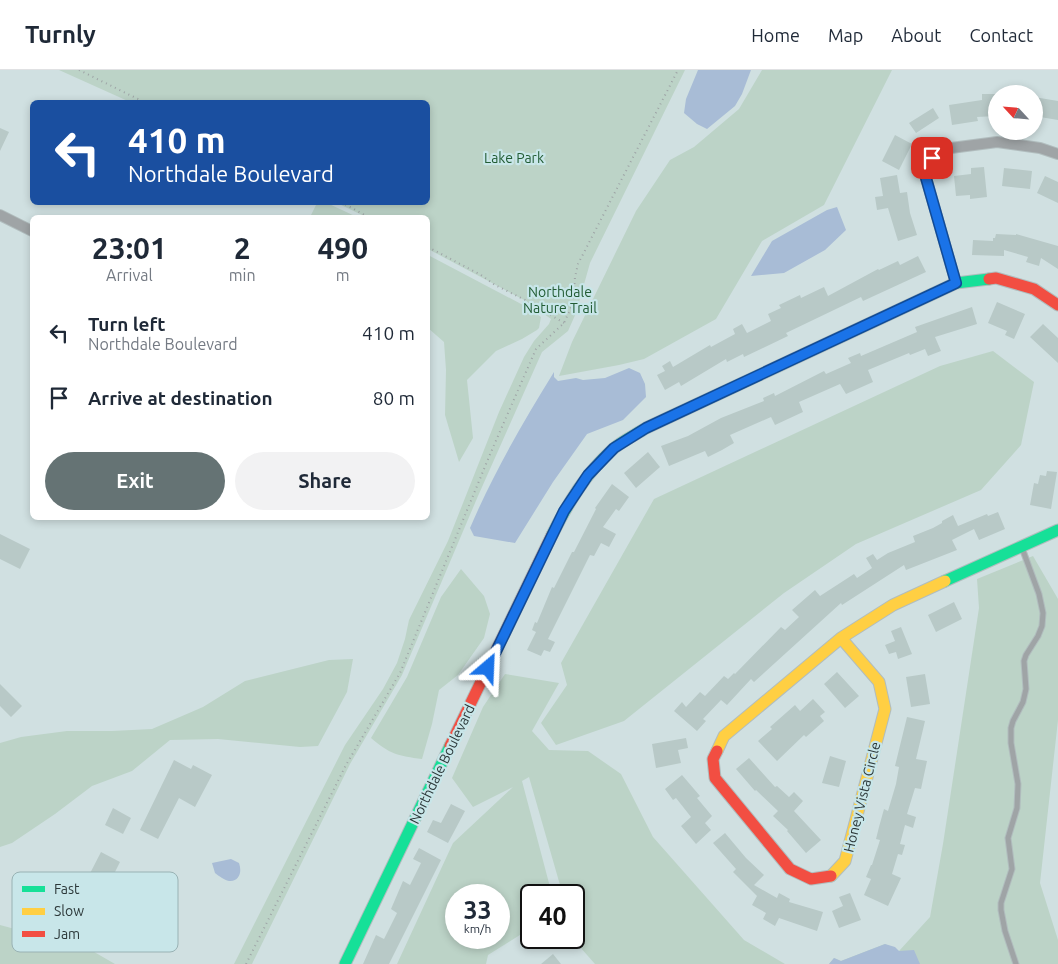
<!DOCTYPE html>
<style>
:root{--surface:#fff;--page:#f2f2f3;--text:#1f2937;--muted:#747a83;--line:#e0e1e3;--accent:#657374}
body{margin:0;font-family:Ubuntu,sans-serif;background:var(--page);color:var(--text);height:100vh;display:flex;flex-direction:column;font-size:19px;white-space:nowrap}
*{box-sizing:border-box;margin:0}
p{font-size:16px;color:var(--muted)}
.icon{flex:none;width:28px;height:28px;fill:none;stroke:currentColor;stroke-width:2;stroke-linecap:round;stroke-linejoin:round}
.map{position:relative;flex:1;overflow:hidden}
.sheet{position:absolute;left:30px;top:145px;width:400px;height:305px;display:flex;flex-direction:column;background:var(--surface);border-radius:8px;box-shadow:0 2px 8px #0003}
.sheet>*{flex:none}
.top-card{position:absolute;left:30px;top:30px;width:400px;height:105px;border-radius:8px;box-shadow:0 2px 8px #0003;background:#1a4fa0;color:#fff;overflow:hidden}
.needle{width:32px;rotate:296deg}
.buttons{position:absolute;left:988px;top:15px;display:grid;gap:10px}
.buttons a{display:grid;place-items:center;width:55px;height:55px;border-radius:50%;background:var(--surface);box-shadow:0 2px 8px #0003;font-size:25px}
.speed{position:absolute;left:445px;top:814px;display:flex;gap:10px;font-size:25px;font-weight:700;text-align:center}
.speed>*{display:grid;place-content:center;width:65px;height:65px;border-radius:50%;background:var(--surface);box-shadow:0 2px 8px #0003;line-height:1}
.speed small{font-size:12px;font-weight:400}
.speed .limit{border:2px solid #111;border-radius:8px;background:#fff;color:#111}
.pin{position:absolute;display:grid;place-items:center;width:42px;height:42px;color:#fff;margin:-21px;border-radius:10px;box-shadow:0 2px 8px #0006}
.me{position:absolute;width:55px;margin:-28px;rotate:26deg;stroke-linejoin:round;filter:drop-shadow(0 0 4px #0008)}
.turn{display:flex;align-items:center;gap:18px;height:105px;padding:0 15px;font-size:22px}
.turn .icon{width:65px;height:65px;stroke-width:2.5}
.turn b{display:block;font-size:35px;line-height:42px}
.eta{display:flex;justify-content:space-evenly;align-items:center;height:85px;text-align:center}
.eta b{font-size:30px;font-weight:700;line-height:35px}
.button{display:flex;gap:10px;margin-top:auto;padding:10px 15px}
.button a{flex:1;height:58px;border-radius:30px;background:var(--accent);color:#fff;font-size:20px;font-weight:700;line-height:58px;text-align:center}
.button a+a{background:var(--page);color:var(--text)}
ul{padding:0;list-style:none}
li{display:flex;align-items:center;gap:15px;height:65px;padding:0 15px}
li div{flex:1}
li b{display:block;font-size:19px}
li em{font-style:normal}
header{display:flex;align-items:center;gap:30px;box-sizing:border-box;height:70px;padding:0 25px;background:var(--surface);border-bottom:1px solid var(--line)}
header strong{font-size:24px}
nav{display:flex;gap:28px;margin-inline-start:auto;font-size:18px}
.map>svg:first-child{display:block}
.green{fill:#bcd3c7;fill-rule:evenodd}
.water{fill:#a8bcd6}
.building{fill:#b8c9c7}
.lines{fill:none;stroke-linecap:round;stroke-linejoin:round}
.lane-casing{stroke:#b1bdbe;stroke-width:7}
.street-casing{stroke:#b1bdbe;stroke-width:12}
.fast-casing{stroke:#b1bdbe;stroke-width:13}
.slow-casing{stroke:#b1bdbe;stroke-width:13}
.jam-casing{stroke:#b1bdbe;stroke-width:13}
.path{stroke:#9ea4a6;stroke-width:2;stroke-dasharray:1 4;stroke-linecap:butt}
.lane{stroke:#9fa4a6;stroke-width:5}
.street{stroke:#9fa4a6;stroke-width:10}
.fast{stroke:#16e098;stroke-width:11}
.slow{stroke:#ffcf43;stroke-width:11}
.jam{stroke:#f24e42;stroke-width:11}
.route-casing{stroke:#114b97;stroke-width:12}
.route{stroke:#1a73e8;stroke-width:9}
.labels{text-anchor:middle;stroke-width:4.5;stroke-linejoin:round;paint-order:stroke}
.park-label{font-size:14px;fill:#225c34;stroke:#c8e6e9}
.street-label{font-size:14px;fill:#2c3839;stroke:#c8e6e9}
.key{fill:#c8e6e9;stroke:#99b2b4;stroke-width:1}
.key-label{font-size:14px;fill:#2c3839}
</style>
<header>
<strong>Turnly</strong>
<nav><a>Home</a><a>Map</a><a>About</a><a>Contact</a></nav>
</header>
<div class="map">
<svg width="1058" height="894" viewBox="0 0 1058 894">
<rect width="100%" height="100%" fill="#d0e0e1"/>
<path class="green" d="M59,0H685L590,193L576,243L568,261L542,282L478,426L402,605L350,694L252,894H234L345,675L383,619L397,593L405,569L409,550L448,471L499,342L524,287L534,271L549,254L551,249L526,231L428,179V148L366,147L337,133L428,132V32H130Z
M762,0H892L824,135L762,171L716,249L644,289L619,295L559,306L572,272L636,141L670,90L694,77L739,39Z
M317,133H327L357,147H310Z
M428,185L523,235L541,247L539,258L537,260L522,269L496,281L467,310L473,368L459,392L445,345L446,300L444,272L428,258Z
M993,281L1034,312L1021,375L981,420L856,474L784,523L624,651L556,675L541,653L567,615L561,593L654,429L940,296Z
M1033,486L1058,529V650L1040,813L1058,870V894H829L834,888L841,891L885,874L899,881L930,847L943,774L979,538L977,509Z
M461,499L484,526L490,544L484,568L458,605L439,620L432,654L422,689C399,686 389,684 371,668L407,607L441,527Z
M353,589L347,622L318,676L300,677L218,669L170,670L132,701L92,716L55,744L12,773L0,777V673L21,667L67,661H112L152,659L203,637L245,611L329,590Z
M505,604L559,613L532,661L549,680L588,681L621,704L653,767L744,870L785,894H595L572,868H574V825H557L560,815L529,707L522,711L550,817L548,825H531V858L488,885L486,894H397L453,773L513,717L473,737L452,708L483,637ZM456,825H499V868H456Z
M0,855L89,879L115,894H0Z"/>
<path class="water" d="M698,0H751L742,24L735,36L707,59L697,54L684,43L686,29Z
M837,137L846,160L825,180L784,203L751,206L772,171L827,140Z
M629,298L640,303L645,314L646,327L623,350L587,364L553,412L515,473L474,466L470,458C494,402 522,354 554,302V307L558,311L576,308L583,310L605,308Z
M231,789L239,793C242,801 240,812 229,811C224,810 219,806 215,803L212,793Z
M885,874L895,877L899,881L914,880L920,894H829L834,888L841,891Z"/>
<path class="building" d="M982,24H996V46L977,47L978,51L952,55L949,35L982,30Z
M1034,27L1058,31V50L1034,46Z
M933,38L939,48L916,63L909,53Z
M0,58L9,62L0,81Z
M895,65L912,74L899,100L882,91Z
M984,97L987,127L970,129V125L956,126L954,106L971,104V98Z
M1004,98L1032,101L1030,119L1002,116Z
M897,105L900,123L907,122L910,143L917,165L898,171L888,138L877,140L875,127L883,126L880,108Z
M1045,106L1058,112V133L1037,123Z
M996,164L1016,165V164L1058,176V199L1041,188L1039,196L1026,192L1028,187L1004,180V186L972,185L973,170L993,171V168H995Z
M918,186L926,202L863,231L861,227L786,263L788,266L744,287L743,284L727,292L726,289L681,316L679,312L665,320L657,305L665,301L662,296L670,291L673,297L710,275L711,277L735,264L733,259L742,254L747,263L771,251L768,244L781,238L779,235L800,225L801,228L824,217L828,226L878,199L879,200L898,191L900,195Z
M997,232L1025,244L1014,269L1005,265L1007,261L988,253Z
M972,237L977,254L935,267L941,281L928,286L925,279L910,285L909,283L868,300L873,312L846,324L840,314L799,332L803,342L775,355L771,347L730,365L734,373L722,380L708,387L705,381L669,396L661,376L688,366L721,348L764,331L763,328L774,323L775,326L824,301L826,304L851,293L848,288L860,283L861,286L917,262L915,257Z
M1043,254L1058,268V293L1030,267Z
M648,382L660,397L636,418L624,403Z
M1047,401L1057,402L1051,439L1030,435L1034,413L1038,414L1040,405L1046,406Z
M612,414L629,427L619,441L616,439L603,457L616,464L609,477L601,473L594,486L590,485L548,569L555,572L550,582L544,580L541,586L527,580L536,562L532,560L535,552L537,553L552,517L554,518L572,482H574L596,439L595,438Z
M998,442L1005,459L979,470L974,459L952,470L957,480L906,500L904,495L842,535L841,533L754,612L751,609L727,635L721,630L703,649L706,651L697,661L674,641L682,632L686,637L700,622L705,626L724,606L728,609L734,603L735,604L781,557L785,560L799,547L792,540L815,520L820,526L854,504L857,508L872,498L866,488L873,484L877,490L888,483L915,472L913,466L933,458L942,453V451L953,445L958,456L987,444L988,446Z
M0,464L30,479L20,499L0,489Z
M954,532L962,549L936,562L928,545Z
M901,557L912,584L898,589L896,582L889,584L885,575L895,571L891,561Z
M837,602L859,626L845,638L824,614Z
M925,604L930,634L911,637L906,607Z
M0,614L22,636L11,647L0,636Z
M813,629L825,642L820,646L824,651L806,667L804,665L777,691L758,671L772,659L770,657L795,635L800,641Z
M907,647L925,651L916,689L927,691L921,719L915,718L907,744L916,747L913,758L905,755L900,774L905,775L902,785L898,784L892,804L901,808L888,836L864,825L871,809L866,807L871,795H872L880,770L876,769L879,757L884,739L888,741L896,714L899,697L895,696Z
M686,668L688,678L678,680L681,693L656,698L652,674Z
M830,686L846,691L839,717L822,713Z
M749,688L775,717L777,716L789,727L794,722L803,731L794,741L821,770L806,783L787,761L788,760L773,746L778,741L756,720L755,721L736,699Z
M174,690L191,699L193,695L212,705L195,737L179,728L158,769L140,760Z
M682,705L700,726L697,728L712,746L705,753L711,760L696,774L681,756L691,747L676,728L673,730L665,719Z
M451,734L465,741L448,773L427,762L433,750L441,753Z
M113,738L131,748L123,764L105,755Z
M725,763L746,788L764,805L754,815L777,828L779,823L790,829L789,832L823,842L817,861L779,848L775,856L763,849L766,843L752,835L757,826L733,802L736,799L713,773Z
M419,778L441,790L389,894H363L376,865L384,869L397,843L391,839L403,811L410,815L421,793L413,789Z
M101,782L120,792L111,810L116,813L108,827L84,815Z
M850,823L861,850L839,858L832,841L843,836L839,827Z
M553,884L561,894H541Z"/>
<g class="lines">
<defs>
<path id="lane" d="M1016,894L1005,861L1001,840V833L1012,799L1008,768L1017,738L1018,714L1011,673V658L1013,651L1023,632L1026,619L1024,591L1026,585L1038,566L1042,556L1043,543L1039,524L1022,478"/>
<path id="street" d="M0,145L32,161
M956,213L926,108L932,88L951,78L997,72L1040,78L1058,84"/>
<path id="fast" d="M552,465C568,433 586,403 613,379C622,371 635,365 646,358L956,213L989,209
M945,511L1058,460
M345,894L450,676"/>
<path id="slow" d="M717,681L724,666L841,568L893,535L945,511
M831,806L845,791L885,639L879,612L841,568"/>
<path id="jam" d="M989,209L996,208L1034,219L1058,235
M450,676L552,465
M717,681L713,689L715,708L790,799L811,809L831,806"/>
</defs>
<use href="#lane" class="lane-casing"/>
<use href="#street" class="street-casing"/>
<use href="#fast" class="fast-casing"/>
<use href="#slow" class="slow-casing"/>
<use href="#jam" class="jam-casing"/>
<path class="path" d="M79,0L144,32
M341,132L370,148
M428,177L481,205L495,215L525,230L564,253
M246,894L346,695L400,603L491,382L536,279L564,253L573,233L575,207L578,194L678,0"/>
<use href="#lane" class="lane"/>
<use href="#street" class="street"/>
<use href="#fast" class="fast"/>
<use href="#slow" class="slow"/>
<use href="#jam" class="jam"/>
</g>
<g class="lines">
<defs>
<path id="route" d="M488,598L564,441L588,405L614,378L646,358L956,213L926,108L932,88"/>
</defs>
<use href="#route" class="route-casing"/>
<use href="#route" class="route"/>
</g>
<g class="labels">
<g class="park-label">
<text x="514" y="93">Lake Park</text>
<text x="560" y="227">Northdale<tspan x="560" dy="16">Nature Trail</tspan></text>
</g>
<g class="street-label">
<text transform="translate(442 694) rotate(-64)" y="5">Northdale Boulevard</text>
<text transform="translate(862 727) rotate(-76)" y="5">Honey Vista Circle</text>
</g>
</g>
<rect x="12" y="802" width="166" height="80" rx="8" class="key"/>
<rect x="22" y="816" width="23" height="6" fill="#16e098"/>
<rect x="22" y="838" width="23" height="7" fill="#ffcf43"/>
<rect x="22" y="861" width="23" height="6" fill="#f24e42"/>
<g class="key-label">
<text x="54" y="824">Fast</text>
<text x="54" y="846">Slow</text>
<text x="54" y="869">Jam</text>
</g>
</svg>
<div class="buttons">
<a><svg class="needle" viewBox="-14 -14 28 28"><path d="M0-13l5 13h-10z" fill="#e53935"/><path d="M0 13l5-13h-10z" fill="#747a83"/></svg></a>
</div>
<div class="speed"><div>33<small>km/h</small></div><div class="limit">40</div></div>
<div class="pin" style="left:932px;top:88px;background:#d93025"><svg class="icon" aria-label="arrive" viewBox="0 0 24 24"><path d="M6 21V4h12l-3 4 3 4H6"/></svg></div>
<svg class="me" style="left:488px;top:598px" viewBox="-20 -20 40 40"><path d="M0-17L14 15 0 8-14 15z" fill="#1a73e8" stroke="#fff" stroke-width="4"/></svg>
<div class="top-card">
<div class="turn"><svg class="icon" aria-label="left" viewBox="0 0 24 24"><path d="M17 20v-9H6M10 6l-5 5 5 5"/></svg><div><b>410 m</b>Northdale Boulevard</div></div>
</div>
<section class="sheet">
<div class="eta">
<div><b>23:01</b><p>Arrival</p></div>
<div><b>2</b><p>min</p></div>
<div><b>490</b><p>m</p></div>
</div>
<ul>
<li><svg class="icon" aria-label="left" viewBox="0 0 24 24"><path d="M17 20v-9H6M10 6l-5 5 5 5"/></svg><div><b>Turn left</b><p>Northdale Boulevard</p></div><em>410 m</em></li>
<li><svg class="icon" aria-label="arrive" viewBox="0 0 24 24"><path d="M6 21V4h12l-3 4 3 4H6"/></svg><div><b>Arrive at destination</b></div><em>80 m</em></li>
</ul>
<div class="button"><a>Exit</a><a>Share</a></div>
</section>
</div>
